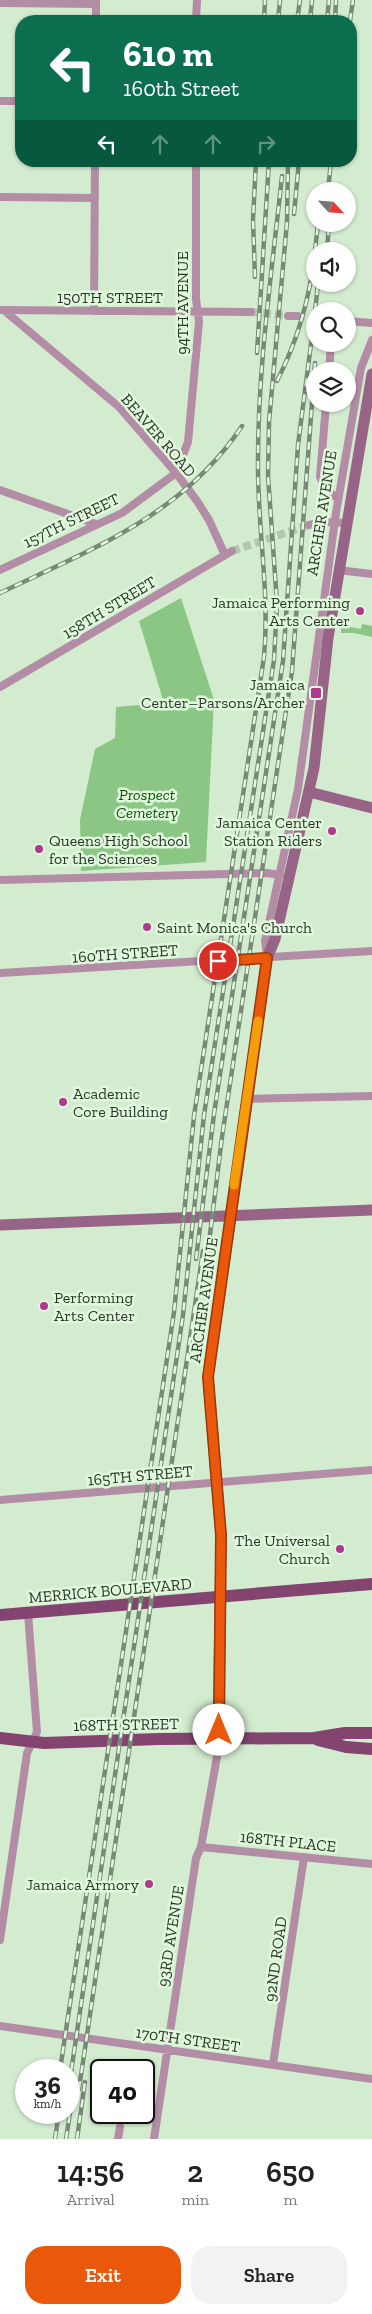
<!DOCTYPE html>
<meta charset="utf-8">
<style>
:root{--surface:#fff;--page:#f2f2f2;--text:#222;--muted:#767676;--accent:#ea580c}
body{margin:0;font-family:"Zilla Slab",serif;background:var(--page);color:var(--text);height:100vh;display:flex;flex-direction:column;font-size:19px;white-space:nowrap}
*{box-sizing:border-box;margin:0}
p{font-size:16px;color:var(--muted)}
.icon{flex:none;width:28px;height:28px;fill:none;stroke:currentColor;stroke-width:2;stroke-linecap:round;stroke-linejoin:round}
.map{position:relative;height:2139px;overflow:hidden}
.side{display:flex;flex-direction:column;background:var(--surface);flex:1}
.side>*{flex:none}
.hud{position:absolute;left:15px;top:15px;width:342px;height:152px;border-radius:20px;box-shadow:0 1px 4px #0004;background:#0b6e4f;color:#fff;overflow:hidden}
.needle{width:32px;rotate:116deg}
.fabs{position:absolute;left:306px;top:182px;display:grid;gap:10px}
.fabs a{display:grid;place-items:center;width:50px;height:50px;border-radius:50%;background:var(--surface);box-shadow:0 1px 4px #0004;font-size:25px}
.speed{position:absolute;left:15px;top:2059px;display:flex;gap:10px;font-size:25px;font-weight:700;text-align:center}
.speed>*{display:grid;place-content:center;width:65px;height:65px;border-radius:50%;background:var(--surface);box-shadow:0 1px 4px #0004;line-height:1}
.speed small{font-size:12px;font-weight:400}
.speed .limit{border:2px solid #111;border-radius:8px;background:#fff;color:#111}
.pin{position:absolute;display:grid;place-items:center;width:42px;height:42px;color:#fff;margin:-21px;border:2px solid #fff;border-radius:50%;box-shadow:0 1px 5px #0007}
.me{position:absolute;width:55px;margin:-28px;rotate:0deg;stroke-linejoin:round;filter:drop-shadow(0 0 4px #0008)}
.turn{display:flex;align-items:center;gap:18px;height:105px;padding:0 25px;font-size:22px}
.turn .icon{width:65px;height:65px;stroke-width:2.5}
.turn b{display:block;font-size:35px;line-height:42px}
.lanes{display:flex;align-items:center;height:48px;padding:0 25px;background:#0003;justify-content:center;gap:25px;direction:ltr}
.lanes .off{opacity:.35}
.eta{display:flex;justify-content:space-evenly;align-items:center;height:85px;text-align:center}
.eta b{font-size:30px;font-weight:600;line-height:35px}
.primary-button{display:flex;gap:10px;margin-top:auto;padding:10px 25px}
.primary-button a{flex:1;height:58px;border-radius:20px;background:var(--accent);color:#fff;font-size:20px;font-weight:600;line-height:58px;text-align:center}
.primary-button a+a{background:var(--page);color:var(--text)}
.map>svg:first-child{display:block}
.green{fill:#8bc685}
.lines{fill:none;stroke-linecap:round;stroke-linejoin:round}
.street-tunnel{stroke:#b2c8ae;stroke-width:8;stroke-dasharray:8 4;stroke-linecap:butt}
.street{stroke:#b28da5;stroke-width:8}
.secondary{stroke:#976386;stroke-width:11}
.primary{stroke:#834470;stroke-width:12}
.rail-casing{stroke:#788976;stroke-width:4.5}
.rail{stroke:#e0f9dd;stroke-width:2.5;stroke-dasharray:8;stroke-linecap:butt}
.route-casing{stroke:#983908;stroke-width:12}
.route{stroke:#ea580c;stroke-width:9}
.slow{stroke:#f59e0b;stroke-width:9}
.poi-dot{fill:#af3990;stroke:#e0f9dd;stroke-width:2}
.labels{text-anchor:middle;stroke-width:5;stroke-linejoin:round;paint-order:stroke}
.street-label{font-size:16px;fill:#2c362b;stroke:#e0f9dd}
.poi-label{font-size:16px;fill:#2c362b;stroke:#e0f9dd;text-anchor:end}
.park-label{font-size:16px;font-style:italic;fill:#0c5208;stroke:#e0f9dd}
</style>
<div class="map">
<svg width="372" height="2139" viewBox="0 0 372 2139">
<rect width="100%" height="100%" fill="#d3eccf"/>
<path class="green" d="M181,598L214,700L206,862L81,871L80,820L95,749L115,738L116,707L164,703L139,621Z
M362,624L372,626V637L354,633H341V625L361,629Z"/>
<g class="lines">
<path class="street-tunnel" d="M251,312L288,316
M297,316L315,318
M232,551L309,525"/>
<path class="street" d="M0,3L96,4
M96,21V0
M196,21L197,0
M0,101H21
M0,197L95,198
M0,310L251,312
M94,311L95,161
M6,312L119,407L176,473L197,501L209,520L225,555
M288,316H297
M348,321L372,323
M329,371L331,344
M326,404L320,477L327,490L338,499
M0,490L96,524
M309,525L324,522L346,523
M0,570L122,513L176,473L188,442L199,322L196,299V161
M338,570L372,574
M0,687L232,551
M0,880L267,873L280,875
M267,956L265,941L298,789L336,513L361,368L372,340
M0,973L372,951
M247,1099L372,1096
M0,1500L372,1470
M201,1847L372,1864
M0,1940L27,1753L37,1732L28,1613
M0,2026L372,2079
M273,2064L304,1857
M118,2139L120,2127
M154,2139L196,1858L201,1847L218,1751V1739"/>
<path class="secondary" d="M309,792L372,808
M0,1225L372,1210
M218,1739L221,1535L208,1377L267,958L275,939L314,768L328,638L372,374"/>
<path class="primary" d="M0,1615L372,1584
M0,1738L44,1743L159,1739L314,1738L345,1733H372
M318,1740L346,1747L372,1749"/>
<defs>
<path id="rail" d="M264,21L265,0
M278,21L280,0
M297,21L300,0
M310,21L312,0
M327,21L329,0
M335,21L336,0
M350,21L353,0
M328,191L331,161
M294,214L299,161
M315,251L318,224
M327,251L329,224
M255,277L253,220L256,161
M315,311L318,284
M257,353L269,161
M277,381C298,340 310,297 315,252
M0,593C92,549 183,515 242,426
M196,1259L214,1114L283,661L298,445L315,313
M207,1259L222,1137L292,671L315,363
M60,2070L174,1312L194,1116L264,657C270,591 257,526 258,460C258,365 272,271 282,176
M69,2086L183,1315L204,1115L274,660L277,603L268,476L269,422L287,222L288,161
M79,2089L203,1251
M55,2139L59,2112
M66,2139L75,2080
M77,2139L85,2082"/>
</defs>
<use href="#rail" class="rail-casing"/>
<use href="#rail" class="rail"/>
</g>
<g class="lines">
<defs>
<path id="route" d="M218,961L267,958L208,1377L221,1535L219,1730"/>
</defs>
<use href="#route" class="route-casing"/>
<use href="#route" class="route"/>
<path class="slow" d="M234,1185L258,1021"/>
</g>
<g class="poi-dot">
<circle cx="360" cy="611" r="5"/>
<rect x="310" y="687" width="12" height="12" rx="2.5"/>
<circle cx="332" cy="831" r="5"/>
<circle cx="39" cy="849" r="5"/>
<circle cx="147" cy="927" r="5"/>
<circle cx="63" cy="1102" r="5"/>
<circle cx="44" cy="1306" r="5"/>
<circle cx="340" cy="1549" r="5"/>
<circle cx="149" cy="1884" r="5"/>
</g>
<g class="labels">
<g class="street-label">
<text x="110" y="303">150TH STREET</text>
<text transform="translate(182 303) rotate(-90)" y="6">94TH AVENUE</text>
<text transform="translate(159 435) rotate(49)" y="6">BEAVER ROAD</text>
<text transform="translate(321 513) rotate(-81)" y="6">ARCHER AVENUE</text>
<text transform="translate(71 520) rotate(-26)" y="6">157TH STREET</text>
<text transform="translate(109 607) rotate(-31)" y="6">158TH STREET</text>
<text transform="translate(125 953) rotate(-4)" y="6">160TH STREET</text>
<text transform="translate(203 1300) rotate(-82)" y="6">ARCHER AVENUE</text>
<text transform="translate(140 1475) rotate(-5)" y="6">165TH STREET</text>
<text transform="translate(110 1590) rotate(-5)" y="6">MERRICK BOULEVARD</text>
<text transform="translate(126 1724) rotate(-1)" y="6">168TH STREET</text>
<text transform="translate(288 1841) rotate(6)" y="6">168TH PLACE</text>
<text transform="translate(170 1936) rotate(-81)" y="6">93RD AVENUE</text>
<text transform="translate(275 1959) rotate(-82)" y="6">92ND ROAD</text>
<text transform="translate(188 2039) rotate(8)" y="6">170TH STREET</text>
</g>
<g class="poi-label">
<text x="350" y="608">Jamaica Performing<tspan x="350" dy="18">Arts Center</tspan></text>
<text x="305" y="690">Jamaica<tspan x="305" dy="18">Center–Parsons/Archer</tspan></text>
<text x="322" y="828">Jamaica Center<tspan x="322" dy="18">Station Riders</tspan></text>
<text x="49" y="846" text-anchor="start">Queens High School<tspan x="49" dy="18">for the Sciences</tspan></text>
<text x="157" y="933" text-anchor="start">Saint Monica's Church</text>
<text x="73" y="1099" text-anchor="start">Academic<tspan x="73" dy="18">Core Building</tspan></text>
<text x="54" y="1303" text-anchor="start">Performing<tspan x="54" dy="18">Arts Center</tspan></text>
<text x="330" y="1546">The Universal<tspan x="330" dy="18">Church</tspan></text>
<text x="139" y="1890">Jamaica Armory</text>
</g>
<g class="park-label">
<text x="147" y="800">Prospect<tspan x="147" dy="18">Cemetery</tspan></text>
</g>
</g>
</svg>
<div class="fabs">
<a><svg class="needle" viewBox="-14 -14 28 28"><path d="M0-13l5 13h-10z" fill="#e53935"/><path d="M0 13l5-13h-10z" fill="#767676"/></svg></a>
<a><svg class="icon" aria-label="sound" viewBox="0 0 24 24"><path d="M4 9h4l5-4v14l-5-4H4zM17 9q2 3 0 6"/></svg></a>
<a><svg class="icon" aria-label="search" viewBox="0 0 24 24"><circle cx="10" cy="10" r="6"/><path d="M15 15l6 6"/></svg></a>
<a><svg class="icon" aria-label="layers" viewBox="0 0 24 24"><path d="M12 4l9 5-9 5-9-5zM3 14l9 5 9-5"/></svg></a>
</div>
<div class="speed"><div>36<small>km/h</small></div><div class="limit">40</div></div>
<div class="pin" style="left:218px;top:961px;background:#d93025"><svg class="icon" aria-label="arrive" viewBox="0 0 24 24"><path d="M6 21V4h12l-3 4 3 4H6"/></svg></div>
<svg class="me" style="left:219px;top:1730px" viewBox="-20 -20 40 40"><circle r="19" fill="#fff"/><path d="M0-13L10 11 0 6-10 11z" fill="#ea580c"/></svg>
<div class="hud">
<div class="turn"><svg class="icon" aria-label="left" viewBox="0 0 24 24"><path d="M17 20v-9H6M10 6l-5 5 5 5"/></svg><div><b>610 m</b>160th Street</div></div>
<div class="lanes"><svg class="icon" aria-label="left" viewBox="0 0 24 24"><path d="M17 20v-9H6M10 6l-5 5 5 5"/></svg><svg class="icon off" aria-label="ahead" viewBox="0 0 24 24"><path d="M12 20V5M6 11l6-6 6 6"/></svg><svg class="icon off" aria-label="ahead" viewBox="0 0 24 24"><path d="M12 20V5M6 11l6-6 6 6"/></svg><svg class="icon off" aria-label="right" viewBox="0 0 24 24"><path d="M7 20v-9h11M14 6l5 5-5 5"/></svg></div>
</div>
</div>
<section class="side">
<div class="eta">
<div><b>14:56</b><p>Arrival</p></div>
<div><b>2</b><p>min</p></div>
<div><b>650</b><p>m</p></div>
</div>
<div class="primary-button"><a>Exit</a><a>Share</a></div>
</section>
